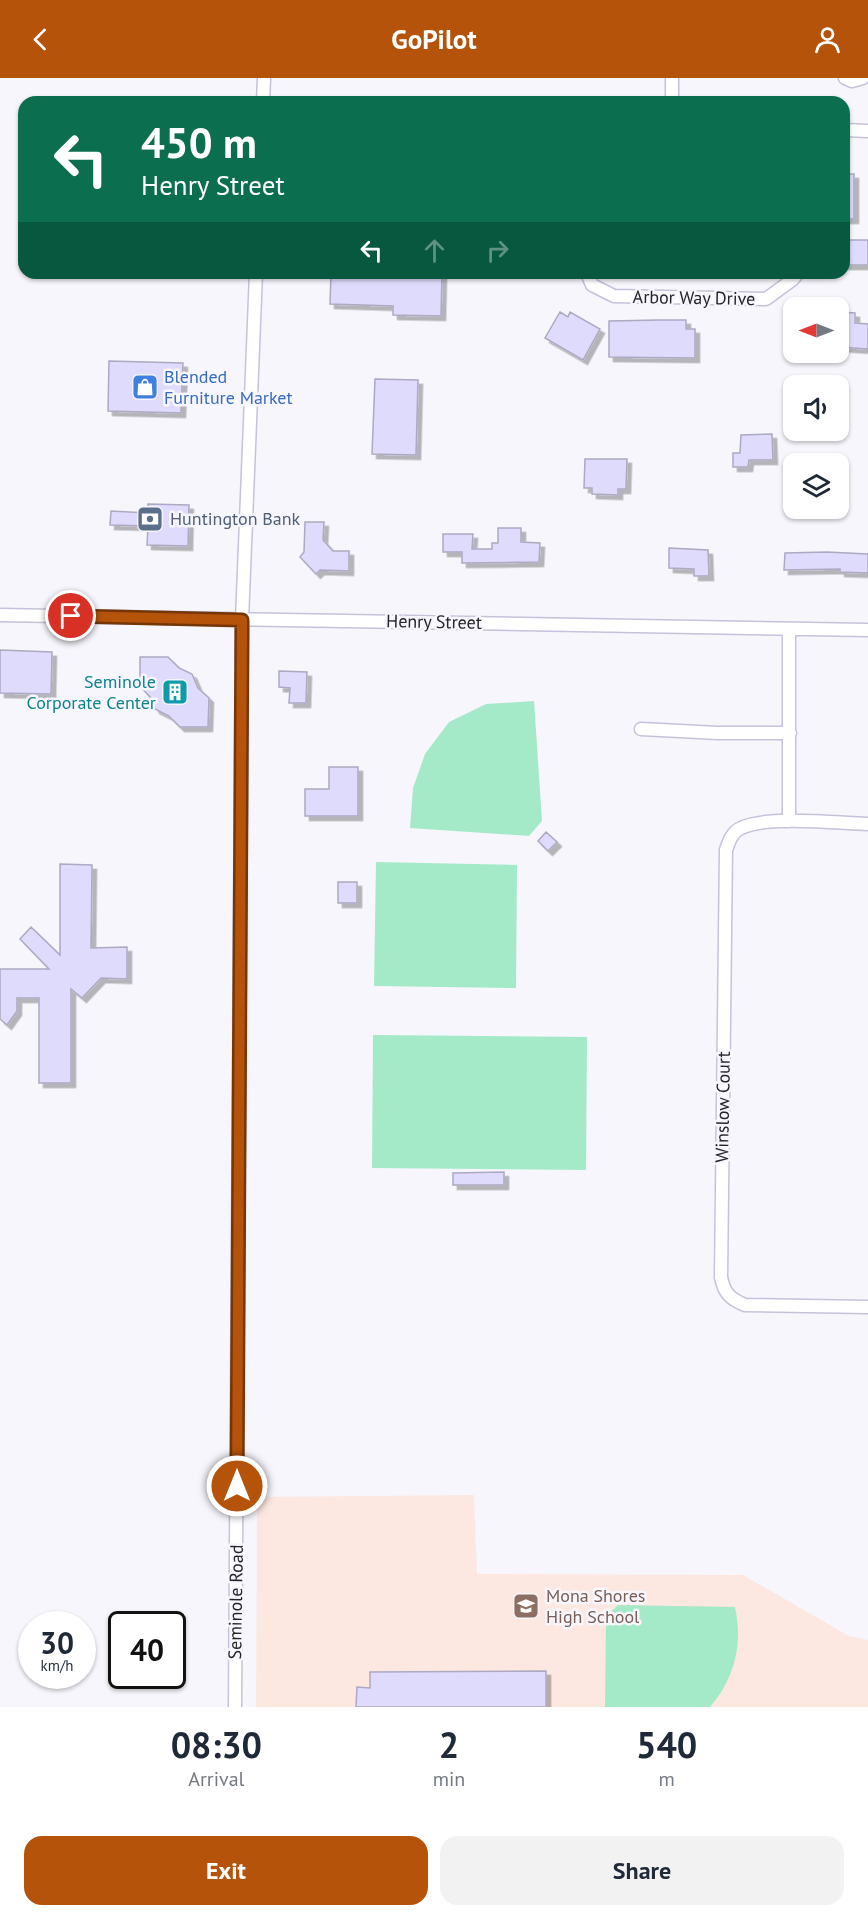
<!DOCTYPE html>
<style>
:root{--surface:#fff;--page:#f2f2f3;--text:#1f2937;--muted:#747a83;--accent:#b45309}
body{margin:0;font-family:"PT Sans",sans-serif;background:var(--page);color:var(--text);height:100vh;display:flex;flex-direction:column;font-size:22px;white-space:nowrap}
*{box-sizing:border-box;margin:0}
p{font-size:20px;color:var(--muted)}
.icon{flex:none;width:33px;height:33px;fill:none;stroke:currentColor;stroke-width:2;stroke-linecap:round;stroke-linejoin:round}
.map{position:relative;height:1629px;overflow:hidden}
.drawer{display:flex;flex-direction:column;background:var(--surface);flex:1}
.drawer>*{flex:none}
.top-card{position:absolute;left:18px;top:18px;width:832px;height:183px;border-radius:18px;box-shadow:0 2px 4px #0004;background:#0b6e4f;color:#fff;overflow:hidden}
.needle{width:39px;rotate:270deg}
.buttons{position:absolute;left:783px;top:219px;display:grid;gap:12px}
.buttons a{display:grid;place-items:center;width:66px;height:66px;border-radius:12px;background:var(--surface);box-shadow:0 2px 4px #0004;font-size:30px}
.speed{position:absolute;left:18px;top:1533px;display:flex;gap:12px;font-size:30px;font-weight:700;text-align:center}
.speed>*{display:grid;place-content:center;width:78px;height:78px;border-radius:50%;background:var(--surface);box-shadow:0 2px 4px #0004;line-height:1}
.speed small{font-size:15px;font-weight:400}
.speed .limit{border:3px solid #111;border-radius:9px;background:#fff;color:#111}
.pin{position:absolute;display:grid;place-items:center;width:51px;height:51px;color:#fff;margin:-26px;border:3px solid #fff;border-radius:50%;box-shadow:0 2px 6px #0007}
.me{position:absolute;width:66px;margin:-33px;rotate:0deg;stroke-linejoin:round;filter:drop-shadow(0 0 4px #0008)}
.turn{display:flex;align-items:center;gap:21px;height:126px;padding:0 24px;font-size:27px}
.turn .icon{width:78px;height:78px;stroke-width:2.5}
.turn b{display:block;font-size:42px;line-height:51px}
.lanes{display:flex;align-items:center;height:57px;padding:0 24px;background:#0003;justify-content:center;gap:30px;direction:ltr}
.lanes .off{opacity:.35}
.eta{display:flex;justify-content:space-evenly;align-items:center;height:102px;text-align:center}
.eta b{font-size:36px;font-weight:700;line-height:42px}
.button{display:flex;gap:12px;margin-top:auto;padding:12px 24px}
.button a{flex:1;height:69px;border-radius:18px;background:var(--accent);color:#fff;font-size:24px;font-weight:700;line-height:69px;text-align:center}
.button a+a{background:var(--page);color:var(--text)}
header{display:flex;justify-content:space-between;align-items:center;height:78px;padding:0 24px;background:var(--accent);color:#fff;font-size:27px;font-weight:700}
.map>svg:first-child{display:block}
.education{fill:#fce8e1}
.green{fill:#a4eac8}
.building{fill:#dfdbfc;stroke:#ada9c2;stroke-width:1.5;filter:url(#shadow)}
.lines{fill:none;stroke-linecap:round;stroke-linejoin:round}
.minor-casing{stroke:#c5c2db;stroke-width:15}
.minor{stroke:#fff;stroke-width:12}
.route-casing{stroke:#753606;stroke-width:15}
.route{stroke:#b45309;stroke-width:10}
.labels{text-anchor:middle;stroke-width:5;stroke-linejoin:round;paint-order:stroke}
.street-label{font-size:18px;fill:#25242d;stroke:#f7f6fc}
.shop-label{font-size:18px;fill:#366cbe;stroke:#f7f6fc;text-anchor:start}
.service-label{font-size:18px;fill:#4e5e75;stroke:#f7f6fc;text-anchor:start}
.culture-label{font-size:18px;fill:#0d838f;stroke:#f7f6fc;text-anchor:end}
.education-label{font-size:18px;fill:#785e54;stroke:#f7f6fc;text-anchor:start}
</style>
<header><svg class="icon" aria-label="back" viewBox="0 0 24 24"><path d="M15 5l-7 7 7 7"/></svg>GoPilot<svg class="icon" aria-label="person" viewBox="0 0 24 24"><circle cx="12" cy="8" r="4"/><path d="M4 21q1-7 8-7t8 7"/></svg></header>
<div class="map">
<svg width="868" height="1629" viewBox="0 0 868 1629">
<defs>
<filter id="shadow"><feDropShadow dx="4.5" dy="4.5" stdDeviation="0" flood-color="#0004"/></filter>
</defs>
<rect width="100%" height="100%" fill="#f7f6fc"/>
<path class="education" d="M474,1417L477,1496L743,1497L849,1558L868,1562V1629H256L257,1419Z"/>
<path class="green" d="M534,623L542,743L529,758L410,750L413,710L425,676L449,644L486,626Z
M376,784L517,787L516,910L374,908Z
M373,957L587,959L586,1092L372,1090Z
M618,1527L735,1529C743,1566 735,1600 710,1629H605L606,1538Z"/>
<path class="building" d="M844,96H854V141H844Z
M844,162H868V187H844Z
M348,195H442L441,238L393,237V228L330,226L331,197H348Z
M560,234L568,239L570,234L600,251L583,282L545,260Z
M838,234L855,235V245L868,246V271L838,269Z
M659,242H686V251H695V280L609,279V243Z
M109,283L183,285L181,335L108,333Z
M375,301L418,302L416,377L372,376Z
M772,356L773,382H749L748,389H733V375H740L741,357Z
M585,381H627L626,411H618V417L592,416V410H584Z
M148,426L189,427L188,468L147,467L148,448L110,447L111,433L148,435Z
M305,444H324L323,462L333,473H349V493L320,492L316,496L300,479L304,474Z
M498,450H521V464L540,465L539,484L462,485V474H443V456H473L472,471H492V465H498Z
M669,470L708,472L709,498H694V491L669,490Z
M827,474L868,476V495L840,494V491L784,492L785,475Z
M0,572L52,574L51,616L0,615Z
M140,579H168L179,590L192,596L198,610L209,620L208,649H180L169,638L155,631L150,619L140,608Z
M279,593L307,594L306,625H289L290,610L279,609Z
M329,689H358V738H305V711H329Z
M546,754L557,764L548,773L538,763Z
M60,786L92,787L91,870L127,869V901L101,900L82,920L71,911V1005H39V920H17V933L7,947L0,941V891H49L20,861L31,849L60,877Z
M338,804H357V825H338Z
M504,1094V1107H453V1095Z
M546,1593V1629H356L357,1609L370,1610V1594Z"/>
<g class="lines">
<defs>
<path id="minor" d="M845,0L852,3L863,0
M263,24L264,0
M672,24V0
M844,52L868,53
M587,195L592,207L614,218L766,221L792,202L798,195
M0,537L868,552
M641,651L718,655H790
M789,743V551
M868,746C836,745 768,737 741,750C732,754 729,763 726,772L721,1199C724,1215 730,1221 745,1227L868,1229
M235,1629L242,542L256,195"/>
</defs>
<use href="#minor" class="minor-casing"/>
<use href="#minor" class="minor"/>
</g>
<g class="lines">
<defs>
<path id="route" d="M71,538L242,542L237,1408"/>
</defs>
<use href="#route" class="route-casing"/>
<use href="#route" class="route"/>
</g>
<defs>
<symbol id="shop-square" viewBox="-11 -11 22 22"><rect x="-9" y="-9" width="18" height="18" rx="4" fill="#3f7fe0" stroke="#f7f6fc"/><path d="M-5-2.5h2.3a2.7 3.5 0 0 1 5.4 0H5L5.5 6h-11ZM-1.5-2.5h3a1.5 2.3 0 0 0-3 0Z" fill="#fff"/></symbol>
<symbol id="bank-square" viewBox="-11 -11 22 22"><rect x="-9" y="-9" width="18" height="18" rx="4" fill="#5c6f8a" stroke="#f7f6fc"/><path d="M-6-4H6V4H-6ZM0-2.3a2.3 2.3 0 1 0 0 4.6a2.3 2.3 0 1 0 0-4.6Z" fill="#fff"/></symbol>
<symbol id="building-square" viewBox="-11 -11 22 22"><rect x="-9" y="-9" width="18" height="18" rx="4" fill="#0f9aa8" stroke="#f7f6fc"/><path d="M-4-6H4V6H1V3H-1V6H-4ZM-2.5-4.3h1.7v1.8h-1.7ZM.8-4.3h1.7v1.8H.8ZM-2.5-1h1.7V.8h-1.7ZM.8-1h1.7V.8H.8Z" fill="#fff"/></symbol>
<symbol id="school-square" viewBox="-11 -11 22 22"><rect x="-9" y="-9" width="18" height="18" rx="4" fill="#8d6e63" stroke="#f7f6fc"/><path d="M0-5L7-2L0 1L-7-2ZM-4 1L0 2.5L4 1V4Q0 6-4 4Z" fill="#fff"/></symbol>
</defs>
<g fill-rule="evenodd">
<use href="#shop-square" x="130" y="294" width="30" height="30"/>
<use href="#bank-square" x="135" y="426" width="30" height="30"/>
<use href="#building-square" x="160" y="599" width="30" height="30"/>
<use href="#school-square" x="511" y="1513" width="30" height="30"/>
</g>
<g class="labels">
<g class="street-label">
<text transform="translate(694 220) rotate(1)" y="6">Arbor Way Drive</text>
<text transform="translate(434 544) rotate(1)" y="6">Henry Street</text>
<text transform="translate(723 1029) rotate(-89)" y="6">Winslow Court</text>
<text transform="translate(236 1524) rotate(-89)" y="6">Seminole Road</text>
</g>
<g class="shop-label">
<text x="164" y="305">Blended<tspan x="164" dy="21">Furniture Market</tspan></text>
</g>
<g class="service-label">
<text x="170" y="447">Huntington Bank</text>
</g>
<g class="culture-label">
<text x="156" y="610">Seminole<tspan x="156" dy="21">Corporate Center</tspan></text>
</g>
<g class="education-label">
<text x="546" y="1524">Mona Shores<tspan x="546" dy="21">High School</tspan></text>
</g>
</g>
</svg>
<div class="buttons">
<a><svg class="needle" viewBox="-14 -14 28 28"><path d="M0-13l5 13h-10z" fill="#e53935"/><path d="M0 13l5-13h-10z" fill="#747a83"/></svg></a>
<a><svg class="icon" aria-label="sound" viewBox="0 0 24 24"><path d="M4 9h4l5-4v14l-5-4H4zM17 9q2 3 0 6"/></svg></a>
<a><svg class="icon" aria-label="layers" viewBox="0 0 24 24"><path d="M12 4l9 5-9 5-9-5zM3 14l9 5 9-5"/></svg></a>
</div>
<div class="speed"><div>30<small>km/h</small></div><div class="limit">40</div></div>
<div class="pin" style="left:71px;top:538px;background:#d93025"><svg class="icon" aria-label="arrive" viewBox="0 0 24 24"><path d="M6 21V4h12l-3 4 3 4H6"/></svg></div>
<svg class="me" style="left:237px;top:1408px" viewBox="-20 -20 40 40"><circle r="17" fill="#b45309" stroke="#fff" stroke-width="3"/><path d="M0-11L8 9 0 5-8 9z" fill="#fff"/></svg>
<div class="top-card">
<div class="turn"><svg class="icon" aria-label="left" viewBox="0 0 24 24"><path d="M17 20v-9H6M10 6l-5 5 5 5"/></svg><div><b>450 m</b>Henry Street</div></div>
<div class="lanes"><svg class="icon" aria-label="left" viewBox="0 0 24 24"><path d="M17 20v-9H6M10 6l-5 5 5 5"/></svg><svg class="icon off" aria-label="ahead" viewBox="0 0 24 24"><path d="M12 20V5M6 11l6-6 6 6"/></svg><svg class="icon off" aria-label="right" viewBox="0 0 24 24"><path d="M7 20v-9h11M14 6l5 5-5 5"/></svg></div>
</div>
</div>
<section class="drawer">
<div class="eta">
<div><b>08:30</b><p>Arrival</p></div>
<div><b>2</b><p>min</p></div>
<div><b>540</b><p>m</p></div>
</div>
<div class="button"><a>Exit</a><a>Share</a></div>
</section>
